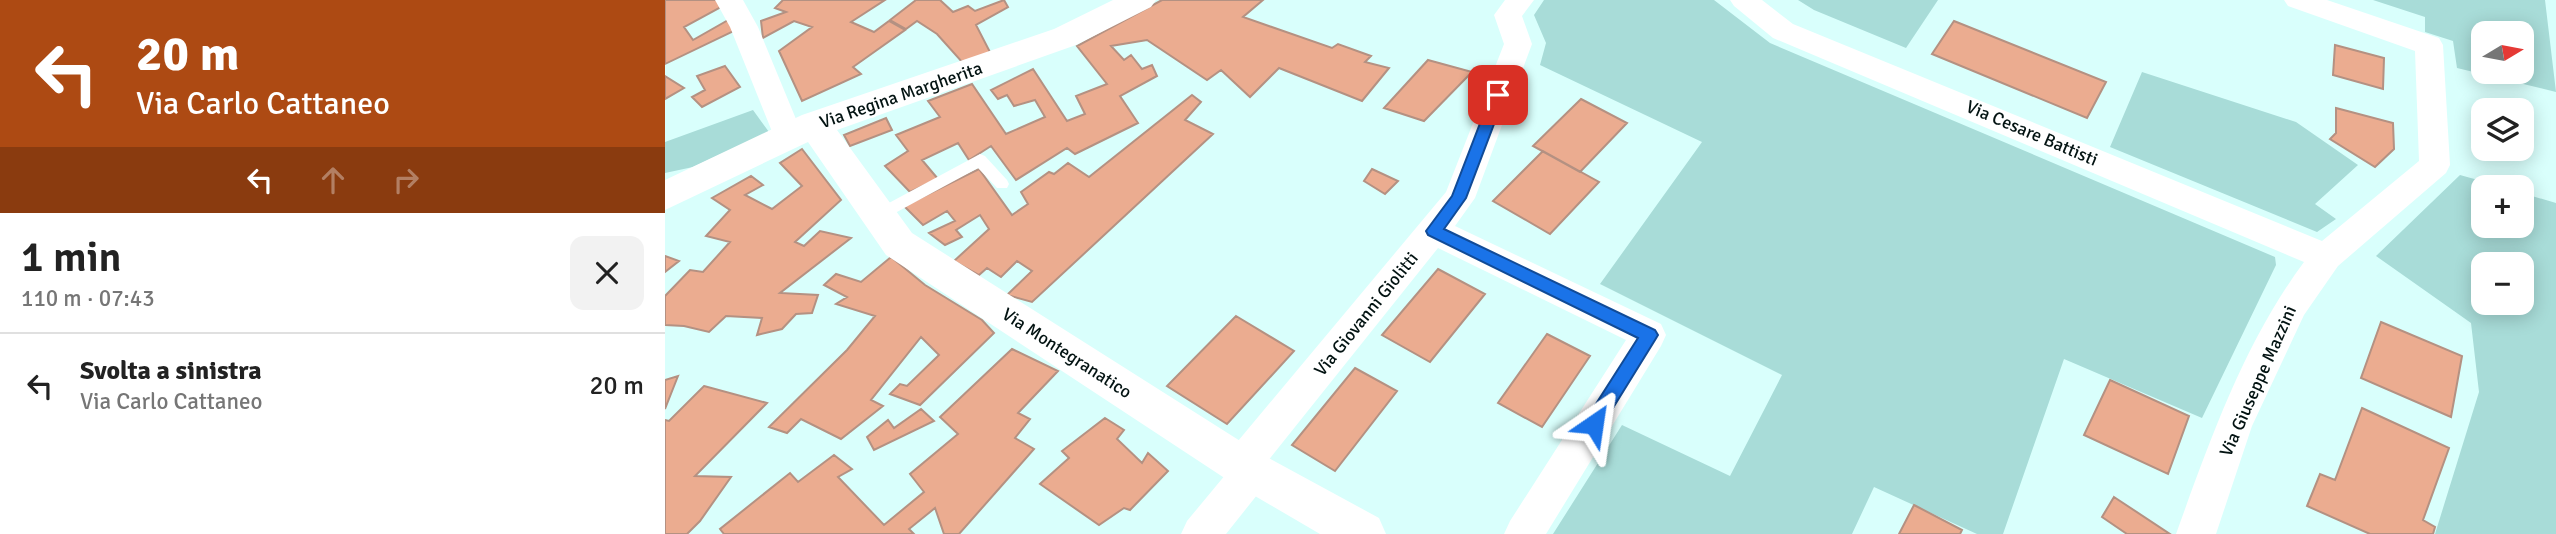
<!DOCTYPE html>
<html lang="it">
<meta charset="utf-8">
<style>
:root{--surface:#fff;--page:#f2f2f2;--text:#222;--muted:#767676;--line:#e0e0e0}
body{margin:0;font-family:Signika,sans-serif;background:var(--page);color:var(--text);height:100vh;display:flex;flex-direction:column;font-size:26px;white-space:nowrap}
*{box-sizing:border-box;margin:0}
p{font-size:23px;color:var(--muted)}
.icon{flex:none;width:38px;height:38px;fill:none;stroke:currentColor;stroke-width:2;stroke-linecap:round;stroke-linejoin:round}
.map{position:relative;flex:1;overflow:hidden}
.panel{display:flex;flex-direction:column;background:var(--surface);width:665px}
.panel>*{flex:none}
.banner{background:#ad4a13;color:#fff;overflow:hidden}
.needle{width:46px;rotate:80deg}
.fabs{position:absolute;left:1806px;top:21px;display:grid;gap:14px}
.fabs a{display:grid;place-items:center;width:63px;height:63px;border-radius:14px;background:var(--surface);box-shadow:0 4px 18px #0003;font-size:35px}
.pin{position:absolute;display:grid;place-items:center;width:60px;height:60px;color:#fff;margin:-30px;border-radius:14px;box-shadow:0 4px 10px #0006}
.me{position:absolute;width:77px;margin:-38px;rotate:32deg;stroke-linejoin:round;filter:drop-shadow(0 0 5px #0008)}
.turn{display:flex;align-items:center;gap:24px;height:147px;padding:0 21px;font-size:32px}
.turn .icon{width:91px;height:91px;stroke-width:2.5}
.turn b{display:block;font-size:49px;line-height:60px}
.lanes{display:flex;align-items:center;height:66px;padding:0 21px;background:#0003;justify-content:center;gap:35px;direction:ltr}
.lanes .off{opacity:.35}
.round{display:grid;place-items:center;flex:none;width:74px;height:74px;border-radius:14px;background:var(--page)}
.summary{display:flex;align-items:center;justify-content:space-between;height:119px;padding:0 21px}
h1{font-size:42px;font-weight:600;line-height:52px}
ul{padding:0;list-style:none}
li{display:flex;align-items:center;gap:21px;height:105px;padding:0 21px;border-top:2px solid var(--line)}
li div{flex:1}
li b{display:block;font-size:26px}
li em{font-style:normal}
main{display:flex;flex:1;min-height:0}
.map>svg:first-child{display:block}
.green{fill:#a8dcd8;fill-rule:evenodd}
.building{fill:#ebac90;stroke:#b49182;stroke-width:2}
.lines{fill:none;stroke-linecap:round;stroke-linejoin:round}
.lane{fill:#fff;fill-rule:evenodd}
.street{fill:#fff;fill-rule:evenodd}
.secondary{fill:#fff;fill-rule:evenodd}
.route{fill:#1a73e8;stroke:#114b97;stroke-width:2}
.labels{text-anchor:middle;stroke-width:5;stroke-linejoin:round;paint-order:stroke}
.street-label{font-size:18px;fill:#031312;stroke:#fff}
</style>
<main>
<section class="panel">
<div class="banner">
<div class="turn"><svg class="icon" aria-label="left" viewBox="0 0 24 24"><path d="M17 20v-9H6M10 6l-5 5 5 5"/></svg><div><b>20 m</b>Via Carlo Cattaneo</div></div>
<div class="lanes"><svg class="icon" aria-label="left" viewBox="0 0 24 24"><path d="M17 20v-9H6M10 6l-5 5 5 5"/></svg><svg class="icon off" aria-label="ahead" viewBox="0 0 24 24"><path d="M12 20V5M6 11l6-6 6 6"/></svg><svg class="icon off" aria-label="right" viewBox="0 0 24 24"><path d="M7 20v-9h11M14 6l5 5-5 5"/></svg></div>
</div>
<div class="summary"><div><h1>1 min</h1><p>110 m · 07:43</p></div><a class="round"><svg class="icon" aria-label="close" viewBox="0 0 24 24"><path d="M6 6l12 12M18 6L6 18"/></svg></a></div>
<ul>
<li><svg class="icon" aria-label="left" viewBox="0 0 24 24"><path d="M17 20v-9H6M10 6l-5 5 5 5"/></svg><div><b>Svolta a sinistra</b><p>Via Carlo Cattaneo</p></div><em>20 m</em></li>
</ul>
</section>
<div class="map">
<svg width="1891" height="534" viewBox="0 0 1891 534">
<rect width="100%" height="100%" fill="#d9fffc"/>
<path class="green" d="M879,0H1049L1105,43L1610,257L1611,265L1537,418L1399,359L1338,534H1312L1209,487L1187,534H888L957,425L1065,476L1117,375L935,284L1037,142L875,65L881,43L869,15Z
M1133,0H1273L1241,48L1149,10Z
M1708,0H1880L1891,92L1792,68L1788,41L1760,32V17ZM1818,33H1857V72H1818Z
M1477,72L1631,122L1693,165L1650,204L1671,219L1652,232L1445,147Z
M88,110L104,132L28,167L0,173V142Z
M1795,175L1838,187H1818V226H1857V193L1891,203V534H1770L1814,392L1806,323L1711,256ZM1857,264V303H1818V264Z"/>
<path class="building" d="M0,0H54L58,6L19,27L28,40L65,19L73,29L0,64Z
M118,0H220L186,22L209,32L224,21L240,30L188,67L196,74L137,101L114,51L147,27L129,21L98,38L96,21L121,12L110,8Z
M251,0H275L288,12L303,6L310,11L339,0L343,7L311,25L327,56L297,62L272,34L252,21L241,29L225,20Z
M497,0H598L578,17L667,48L673,44L706,56L700,62L724,68L697,101L614,68L585,97L556,70L542,80L482,40L446,46L459,60L466,55L477,69L487,65L492,76L455,96L473,123L410,154L402,148L351,180L326,146L304,160L293,143L257,160L273,179L245,192L220,166L243,151L231,135L275,117L263,101L307,84L341,134L380,117L370,100L349,106L342,95L333,99L326,90L368,69L402,121L420,114L411,96L442,84L412,46Z
M1289,21L1441,82L1422,118L1267,54Z
M1670,45L1719,58L1718,89L1668,75Z
M763,60L807,72L759,121L719,108Z
M60,66L75,87L37,107L27,97L40,90L32,76Z
M0,76L19,88L0,99Z
M527,95L536,102L520,120L548,134L367,302L342,295L367,271L352,261L336,277L322,268L314,275L289,261L324,229L315,215L291,230L297,237L280,245L264,233L290,221L282,211L258,225L239,206L314,169L347,215L363,204L356,192L384,172L389,174L403,163L424,177Z
M916,99L962,123L915,172L868,146Z
M1671,108L1728,123L1729,149L1710,167L1665,139L1671,133Z
M221,118L227,130L185,146L179,135Z
M137,149L176,200L130,242L139,246L155,231L186,238L115,293L153,295L147,313L131,314L117,329L92,335L97,318L61,316L44,332L19,326L0,325V296L25,270L38,272L65,242L41,236L65,210L47,198L86,176L98,185L80,195L107,209L137,186L115,163Z
M878,151L934,182L885,234L828,201Z
M707,169L733,181L720,194L699,181Z
M0,256L14,261L0,272Z
M226,257L260,285L317,320L329,333L255,405L225,394L235,384L242,386L274,355L256,337L206,400L218,406L176,439L136,419L122,433L104,427L182,350L210,316L171,304L182,297L159,285L171,274L196,282Z
M773,269L820,294L765,362L717,335Z
M571,316L629,351L562,424L502,386Z
M1716,322L1797,356L1786,417L1696,378Z
M882,334L925,356L877,427L833,403Z
M347,349L393,371L353,413L365,419L350,438L369,449L294,534H279L270,508L244,529L249,534H59L55,529L125,473L133,482L169,455L187,469L173,477L219,525L259,492L245,474L293,434L275,417Z
M690,368L732,391L670,471L627,445Z
M13,376L0,409V380Z
M1445,380L1524,416L1503,474L1419,435Z
M39,386L102,403L30,476L66,477L35,521L22,534H0V420L4,421Z
M1697,408L1784,448L1758,520L1770,527L1768,534H1705L1642,506L1655,474L1670,480Z
M256,409L269,421L209,450L202,437L223,420L229,428Z
M440,418L459,430L452,439L477,463L483,453L503,471L465,510L459,508L434,525L375,484L404,458L397,451Z
M1449,497L1505,534H1462L1437,517Z
M1249,505L1297,530L1295,534H1234Z"/>
<g class="lines">
<path class="lane" d="M315,154L320,156L342,180L344,184L342,188H332L313,168L219,219H209L206,215L209,211Z"/>
<path class="street" d="M50,0H78L93,27L138,136L134,144L123,147L112,144L65,27Z
M840,0H869L857,16L867,44L810,198L790,226L996,324L1001,335L996,346L881,534H839L845,521L961,340L773,248L602,462L606,472L600,485L561,534H516L522,521L561,474L557,465L563,453L781,192L839,44L829,15Z
M1065,0H1097L1128,24L1657,241L1754,161L1750,51L1623,6L1619,0H1662L1774,38L1778,45L1785,165L1781,173L1673,266L1639,315L1587,426L1551,534H1511C1545,440 1579,343 1639,262L1108,38L1069,6Z"/>
<path class="secondary" d="M448,0H491L486,7L411,45L172,130L247,233L591,451L714,518L721,534H655L561,479L221,255L143,142L0,210V180L137,115L389,29Z"/>
</g>
<path class="route" d="M833,90L840,95L801,198L779,229L990,330L993,335L990,340L935,429L929,431L922,429L920,424L922,418L973,338L763,235L761,231L787,196L826,95Z"/>
<g class="labels">
<g class="street-label">
<text transform="translate(236 95) rotate(-19)" y="6">Via Regina Margherita</text>
<text transform="translate(1367 133) rotate(23)" y="6">Via Cesare Battisti</text>
<text transform="translate(701 314) rotate(-51)" y="6">Via Giovanni Giolitti</text>
<text transform="translate(402 353) rotate(33)" y="6">Via Montegranatico</text>
<text transform="translate(1593 381) rotate(-66)" y="6">Via Giuseppe Mazzini</text>
</g>
</g>
</svg>
<div class="fabs">
<a><svg class="needle" viewBox="-14 -14 28 28"><path d="M0-13l5 13h-10z" fill="#e53935"/><path d="M0 13l5-13h-10z" fill="#767676"/></svg></a>
<a><svg class="icon" aria-label="layers" viewBox="0 0 24 24"><path d="M12 4l9 5-9 5-9-5zM3 14l9 5 9-5"/></svg></a>
<a>+</a>
<a>−</a>
</div>
<div class="pin" style="left:833px;top:95px;background:#d93025"><svg class="icon" aria-label="arrive" viewBox="0 0 24 24"><path d="M6 21V4h12l-3 4 3 4H6"/></svg></div>
<svg class="me" style="left:929px;top:424px" viewBox="-20 -20 40 40"><path d="M0-17L14 15 0 8-14 15z" fill="#1a73e8" stroke="#fff" stroke-width="4"/></svg>
</div>
</main>
